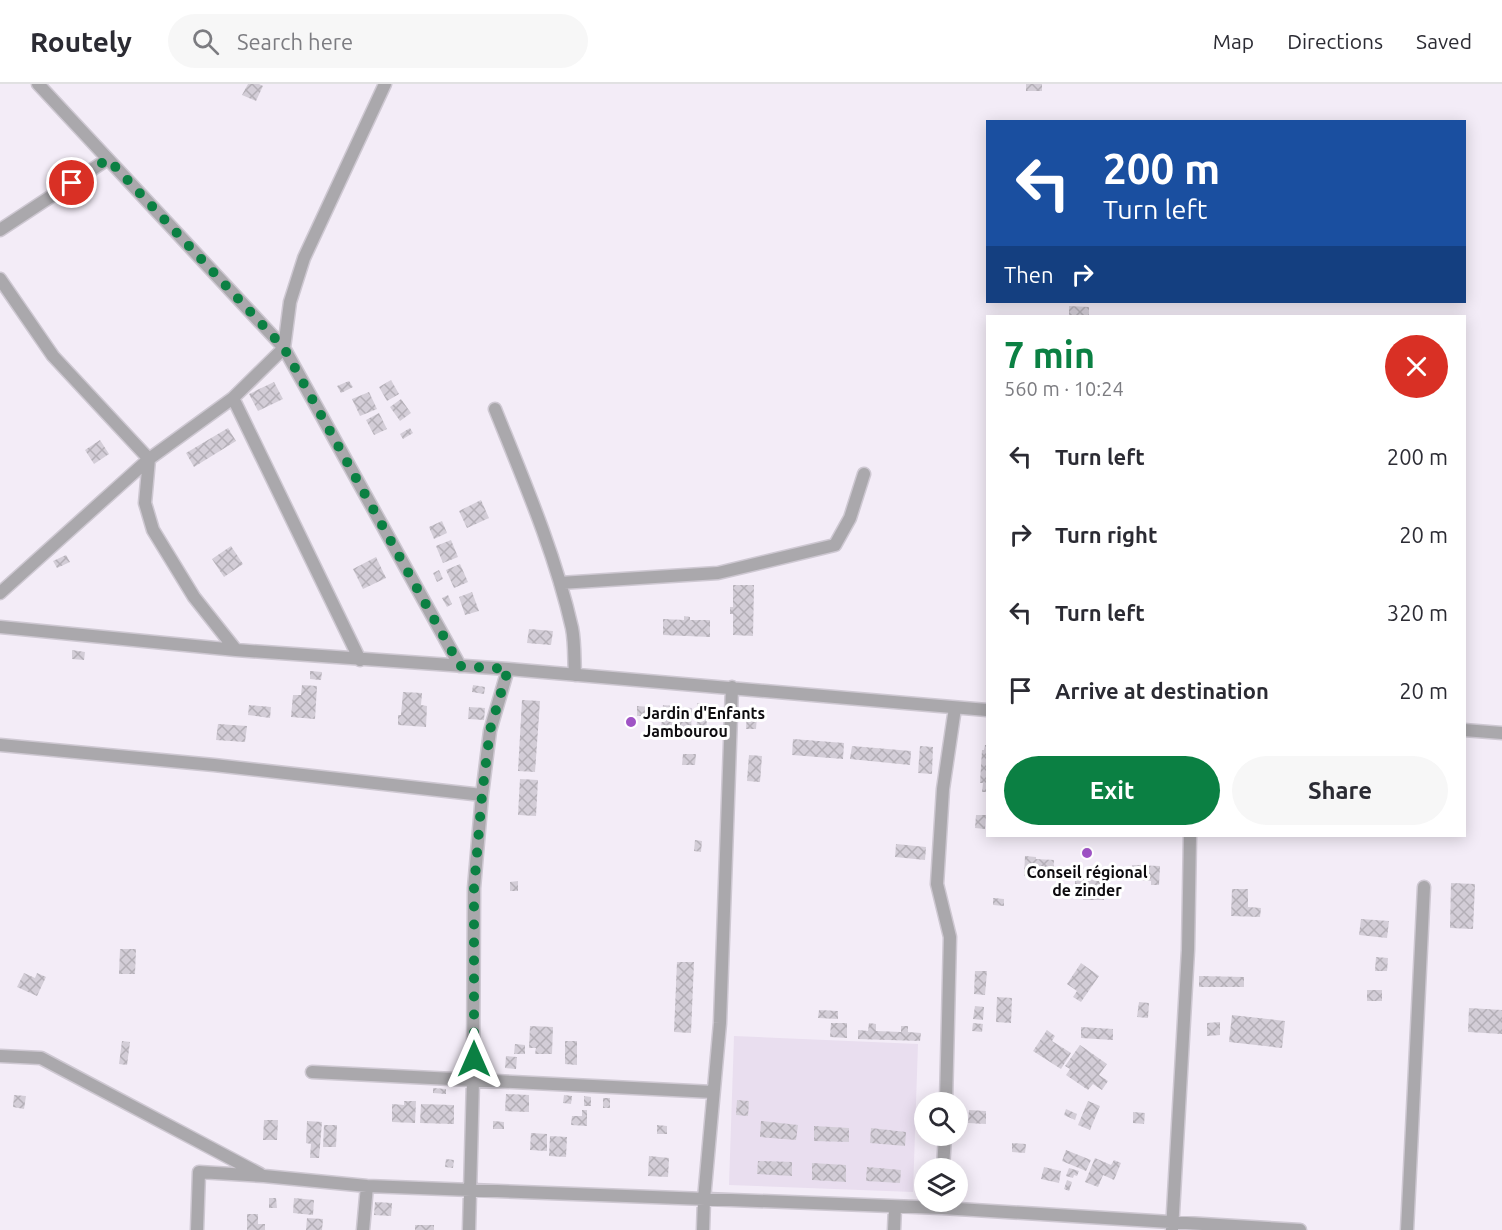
<!DOCTYPE html>
<meta charset="utf-8">
<style>
:root{--surface:#fff;--page:#f7f7f7;--text:#2b2b33;--muted:#7c7c81;--line:#e1e1e2;--accent:#0b8043}
body{margin:0;font-family:Ubuntu,sans-serif;background:var(--page);color:var(--text);height:100vh;display:flex;flex-direction:column;font-size:22px;white-space:nowrap}
*{box-sizing:border-box;margin:0}
p{font-size:20px;color:var(--muted)}
.icon{flex:none;width:33px;height:33px;fill:none;stroke:currentColor;stroke-width:2;stroke-linecap:round;stroke-linejoin:round}
.map{position:relative;flex:1;overflow:hidden}
.panel{position:absolute;left:986px;top:231px;width:480px;height:522px;display:flex;flex-direction:column;background:var(--surface);border-radius:0px;box-shadow:0 3px 15px #0003}
.panel>*{flex:none}
.hud{position:absolute;left:986px;top:36px;width:480px;height:183px;border-radius:0px;box-shadow:0 3px 15px #0003;background:#1a4fa0;color:#fff;overflow:hidden}
.tools{position:absolute;left:914px;top:1008px;display:grid;gap:12px}
.tools a{display:grid;place-items:center;width:54px;height:54px;border-radius:50%;background:var(--surface);box-shadow:0 3px 15px #0003;font-size:30px}
.pin{position:absolute;display:grid;place-items:center;width:51px;height:51px;color:#fff;margin:-26px;border:3px solid #fff;border-radius:50%;box-shadow:0 2px 6px #0007}
.me{position:absolute;width:66px;margin:-33px;rotate:0deg;stroke-linejoin:round;filter:drop-shadow(0 0 4px #0008)}
.turn{display:flex;align-items:center;gap:21px;height:126px;padding:0 18px;font-size:27px}
.turn .icon{width:78px;height:78px;stroke-width:2.5}
.turn b{display:block;font-size:42px;line-height:51px}
.then{display:flex;align-items:center;height:57px;padding:0 18px;background:#0003;gap:12px;font-size:22px}
.round{display:grid;place-items:center;flex:none;width:63px;height:63px;border-radius:32px;background:var(--page)}
.summary{display:flex;align-items:center;justify-content:space-between;height:102px;padding:0 18px}
h1{font-size:36px;font-weight:700;line-height:45px;color:var(--accent)}
.primary-button{display:flex;gap:12px;margin-top:auto;padding:12px 18px}
.primary-button a{flex:1;height:69px;border-radius:36px;background:var(--accent);color:#fff;font-size:24px;font-weight:700;line-height:69px;text-align:center}
.primary-button a+a{background:var(--page);color:var(--text)}
ul{padding:0;list-style:none}
li{display:flex;align-items:center;gap:18px;height:78px;padding:0 18px}
li div{flex:1}
li b{display:block;font-size:22px}
li em{font-style:normal}
header{display:flex;align-items:center;gap:36px;box-sizing:border-box;height:84px;padding:0 30px;background:var(--surface);border-bottom:2px solid var(--line)}
header strong{font-size:28px}
nav{display:flex;gap:33px;margin-inline-start:auto;font-size:21px}
.search{width:420px;height:54px;background:var(--page);display:flex;align-items:center;gap:15px;box-sizing:border-box;padding:0 21px;border-radius:33px;color:var(--muted);font-size:22px}
.map>svg:first-child{display:block}
.built{fill:#e9deef}
.building{fill:url(#building-cross-hatch)}
.lines{fill:none;stroke-linecap:round;stroke-linejoin:round}
.street-casing{stroke:#cec8d2;stroke-width:15}
.street{stroke:#aaa8ac;stroke-width:12}
.route{stroke:#0b8043;stroke-width:10;stroke-dasharray:0 18}
.poi-dot{fill:#9f53c5;stroke:#fff;stroke-width:2}
.labels{text-anchor:middle;stroke-width:6;stroke-linejoin:round;paint-order:stroke}
.poi-label{font-size:16px;font-weight:bold;fill:#0e0c0f;stroke:#fff;text-anchor:start}
</style>
<header>
<strong>Routely</strong>
<div class="search"><svg class="icon" aria-label="search" viewBox="0 0 24 24"><circle cx="10" cy="10" r="6"/><path d="M15 15l6 6"/></svg>Search here</div>
<nav><a>Map</a><a>Directions</a><a>Saved</a></nav>
</header>
<div class="map">
<svg width="1502" height="1146" viewBox="0 0 1502 1146">
<defs>
<pattern id="building-cross-hatch" width="8" height="8" patternUnits="userSpaceOnUse" patternTransform="scale(1.5)"><rect width="8" height="8" fill="#d3cdd7"/><path d="M0 0l8 8M0 8l8-8" fill="none" stroke="#b4afb7"/></pattern>
</defs>
<rect width="100%" height="100%" fill="#f3ecf7"/>
<path class="built" d="M734,952L918,960L913,1108L729,1101Z"/>
<path class="building" d="M248,0H259L263,2L256,17L242,11Z
M1026,0H1042V7H1026Z
M1069,222L1089,223V232H1069Z
M391,296L399,310L387,317L379,303Z
M349,297L353,303L341,309L337,302Z
M274,298L283,315L258,327L249,310Z
M369,308L377,325L360,332L352,315Z
M401,315L411,329L400,337L390,323Z
M379,329L387,345L374,351L366,336Z
M228,344L236,357L194,383L186,369Z
M410,344L413,349L403,355L400,350Z
M100,356L109,370L94,380L85,366Z
M481,416L489,434L467,444L459,427Z
M442,437L447,449L434,455L429,443Z
M451,456L458,473L443,479L436,462Z
M231,462L243,480L224,493L212,475Z
M66,471L70,478L57,484L53,477Z
M376,473L386,494L363,505L353,485Z
M460,480L468,498L454,504L446,486Z
M439,486L443,495L437,498L433,489Z
M733,501H754L753,552L733,551V530H730V523H733Z
M472,508L479,527L465,531L459,513Z
M448,511L452,520L447,523L442,514Z
M684,532L690,533V536H710V553L663,551V535L684,536Z
M529,545L553,547L551,561L527,559Z
M72,566L85,568L84,576L72,575Z
M310,587L322,588L321,596L310,595Z
M302,601L317,602L315,635L291,633L293,611H301Z
M473,601L485,603L484,610L472,608Z
M403,608L422,609L421,621L427,622L426,643L398,641V631H401Z
M522,616L540,617L535,688L518,687Z
M697,619L710,620L709,625L697,623Z
M249,621L271,623L270,634L248,631Z
M663,621L692,624L691,646L661,644Z
M637,622L651,623L650,632H637Z
M469,623L485,624L484,636L468,635Z
M747,625L762,626V633H757L756,645H746Z
M697,635H707L706,655L696,654Z
M218,640L247,642L245,658L216,656Z
M793,655L844,659L843,675L792,671Z
M985,661H987V708H982L983,699H980L982,666H984Z
M852,662L911,667L910,681L850,675Z
M920,662L933,663L932,690L918,689Z
M683,670H696L695,681H682Z
M749,671L762,672L760,698L747,697Z
M520,695L538,696L536,732L518,731Z
M976,731H986L985,745L975,744Z
M695,756L702,757L701,768L694,767Z
M896,760L926,763L925,776L895,773Z
M1025,772L1036,773V775L1054,776L1053,793L1024,792Z
M1132,781L1160,782L1159,801H1151V797L1140,796V793H1131Z
M1075,794H1105L1104,816H1083V808L1075,807Z
M518,797V807H510V798Z
M1451,799L1475,800L1473,845L1450,844Z
M1232,805H1248V823L1261,824L1260,833L1231,832Z
M993,814L1004,815V822L993,821Z
M1361,835L1389,837L1387,854L1359,851Z
M120,865H136L135,890H119Z
M1376,873L1388,874L1387,887H1375Z
M677,878H694L691,949L674,948Z
M1081,879L1099,892L1081,918L1073,913L1077,907L1067,900Z
M975,887H987L985,911L974,910Z
M24,889L35,894L37,889L46,893L37,912L17,903Z
M1199,892L1244,893V903H1199Z
M1367,906H1382V917H1367Z
M997,913L1012,914L1011,939L996,938Z
M1139,918L1149,919L1148,934L1137,933Z
M975,922L984,923L983,936L973,935Z
M1469,924L1502,926V950L1468,948Z
M819,926L838,927V935L818,934Z
M1232,931L1285,937L1282,964L1229,958Z
M1220,938V951L1207,952V939Z
M831,939H847V954L830,953Z
M869,939L876,940V947L901,948V942H908V948L921,949L920,957L858,955V946L868,947Z
M973,939L983,940L982,948L972,947Z
M530,942L553,943L552,970H535L536,964H529Z
M1081,943L1113,945V956L1081,954Z
M1047,946L1055,952L1052,957L1071,969L1061,985L1033,967Z
M122,957L130,958L127,981L119,980Z
M565,957H577V981L565,980Z
M515,960L525,961V970H514Z
M1080,961L1107,980L1099,991L1108,997L1102,1006L1093,1000L1088,1006L1066,991L1070,985L1065,982Z
M506,972L517,973L516,985L505,984Z
M433,1004L446,1005V1010L433,1009Z
M506,1010L529,1011V1028L505,1027Z
M14,1011L26,1012L24,1025L13,1023Z
M564,1011L572,1012L571,1020L563,1019Z
M584,1012L591,1013V1022H584Z
M603,1014H610V1024H603Z
M737,1016L749,1017L748,1032L736,1031Z
M404,1017H416L415,1039L392,1038V1020L404,1021Z
M1088,1017L1100,1022L1090,1046L1078,1041Z
M421,1020L454,1021V1040L420,1039Z
M1066,1025L1077,1030L1075,1036L1064,1031Z
M582,1026H587V1042L571,1041L572,1032H582Z
M969,1026L986,1027V1040L968,1039Z
M1133,1028L1145,1029L1144,1040L1133,1039Z
M264,1036H278L277,1056H263Z
M307,1037L322,1038L319,1074H310L311,1060L306,1059Z
M493,1037L504,1038V1045H493Z
M761,1037L798,1041L796,1056L760,1053Z
M324,1041H337L336,1063H323Z
M657,1041L667,1042V1050H657Z
M814,1042L849,1044V1058L814,1057Z
M871,1044L906,1048L905,1062L870,1059Z
M531,1049L547,1050V1067L530,1066Z
M550,1052L567,1053L566,1073L549,1072Z
M1012,1059L1026,1060L1025,1069L1012,1068Z
M1066,1066L1091,1076L1086,1087L1062,1077Z
M649,1072L669,1074L668,1093L648,1092Z
M1095,1074L1111,1081L1114,1076L1121,1079L1114,1096L1103,1091L1098,1103L1085,1098Z
M446,1075L454,1076L453,1084L445,1083Z
M758,1077L792,1078V1092L757,1090Z
M812,1079L846,1081V1098L812,1096Z
M867,1083L901,1086L900,1099L866,1097Z
M1044,1083L1061,1087L1059,1099L1041,1095Z
M1069,1084L1079,1087L1077,1092L1074,1091L1073,1094L1066,1092Z
M1067,1096L1072,1098L1069,1107L1064,1105Z
M269,1114H276L277,1124H269Z
M294,1114L314,1116L313,1131L293,1129Z
M375,1118L392,1119L391,1132L374,1131Z
M247,1130H258V1140H265V1146H247Z
M307,1134L323,1135L322,1146H306Z
M415,1141H434V1146H415Z"/>
<g class="lines">
<defs>
<path id="street" d="M38,0L284,264L460,582
M0,146L108,75
M0,195L53,272L149,375L145,419L153,446L194,513L236,566
M233,314L360,576
M495,325C524,397 555,469 572,544C575,559 574,575 575,591
M560,499L718,489L835,461L850,434L864,390
M0,509L149,375L233,314L284,264L290,218L304,174L385,0
M0,543L236,566L508,585L987,626
M1464,646L1502,649
M0,661L214,681L482,711
M0,972L41,974L260,1090
M312,988L713,1008
M946,1018L950,853L937,800L943,705L955,624
M943,1084L945,1052
M197,1146L199,1088L264,1092L367,1102L942,1124L1300,1146
M363,1146L367,1102
M469,1146L473,996L474,804L482,711L490,647L508,585
M703,1146L704,1115L720,939L732,603
M894,1146L895,1123
M1172,1146L1188,866L1190,752
M1407,1146L1424,803"/>
</defs>
<use href="#street" class="street-casing"/>
<use href="#street" class="street"/>
</g>
<g class="lines">
<path class="route" d="M72,99L108,75L284,264L460,582L508,585L490,646L482,711L474,804V975"/>
</g>
<g class="poi-dot">
<circle cx="631" cy="638" r="6"/>
<circle cx="1087" cy="769" r="6"/>
</g>
<g class="labels">
<g class="poi-label">
<text x="643" y="635">Jardin d'Enfants<tspan x="643" dy="18">Jambourou</tspan></text>
<text x="1087" y="794" text-anchor="middle">Conseil régional<tspan x="1087" dy="18">de zinder</tspan></text>
</g>
</g>
</svg>
<div class="tools">
<a><svg class="icon" aria-label="search" viewBox="0 0 24 24"><circle cx="10" cy="10" r="6"/><path d="M15 15l6 6"/></svg></a>
<a><svg class="icon" aria-label="layers" viewBox="0 0 24 24"><path d="M12 4l9 5-9 5-9-5zM3 14l9 5 9-5"/></svg></a>
</div>
<div class="pin" style="left:72px;top:99px;background:#d93025"><svg class="icon" aria-label="arrive" viewBox="0 0 24 24"><path d="M6 21V4h12l-3 4 3 4H6"/></svg></div>
<svg class="me" style="left:474px;top:975px" viewBox="-20 -20 40 40"><path d="M0-17L14 15 0 8-14 15z" fill="#0b8043" stroke="#fff" stroke-width="4"/></svg>
<div class="hud">
<div class="turn"><svg class="icon" aria-label="left" viewBox="0 0 24 24"><path d="M17 20v-9H6M10 6l-5 5 5 5"/></svg><div><b>200 m</b>Turn left</div></div>
<div class="then">Then<svg class="icon" aria-label="right" viewBox="0 0 24 24"><path d="M7 20v-9h11M14 6l5 5-5 5"/></svg></div>
</div>
<section class="panel">
<div class="summary"><div><h1>7 min</h1><p>560 m · 10:24</p></div><a class="round" style="background:#d93025;color:#fff"><svg class="icon" aria-label="close" viewBox="0 0 24 24"><path d="M6 6l12 12M18 6L6 18"/></svg></a></div>
<ul>
<li><svg class="icon" aria-label="left" viewBox="0 0 24 24"><path d="M17 20v-9H6M10 6l-5 5 5 5"/></svg><div><b>Turn left</b></div><em>200 m</em></li>
<li><svg class="icon" aria-label="right" viewBox="0 0 24 24"><path d="M7 20v-9h11M14 6l5 5-5 5"/></svg><div><b>Turn right</b></div><em>20 m</em></li>
<li><svg class="icon" aria-label="left" viewBox="0 0 24 24"><path d="M17 20v-9H6M10 6l-5 5 5 5"/></svg><div><b>Turn left</b></div><em>320 m</em></li>
<li><svg class="icon" aria-label="arrive" viewBox="0 0 24 24"><path d="M6 21V4h12l-3 4 3 4H6"/></svg><div><b>Arrive at destination</b></div><em>20 m</em></li>
</ul>
<div class="primary-button"><a>Exit</a><a>Share</a></div>
</section>
</div>
